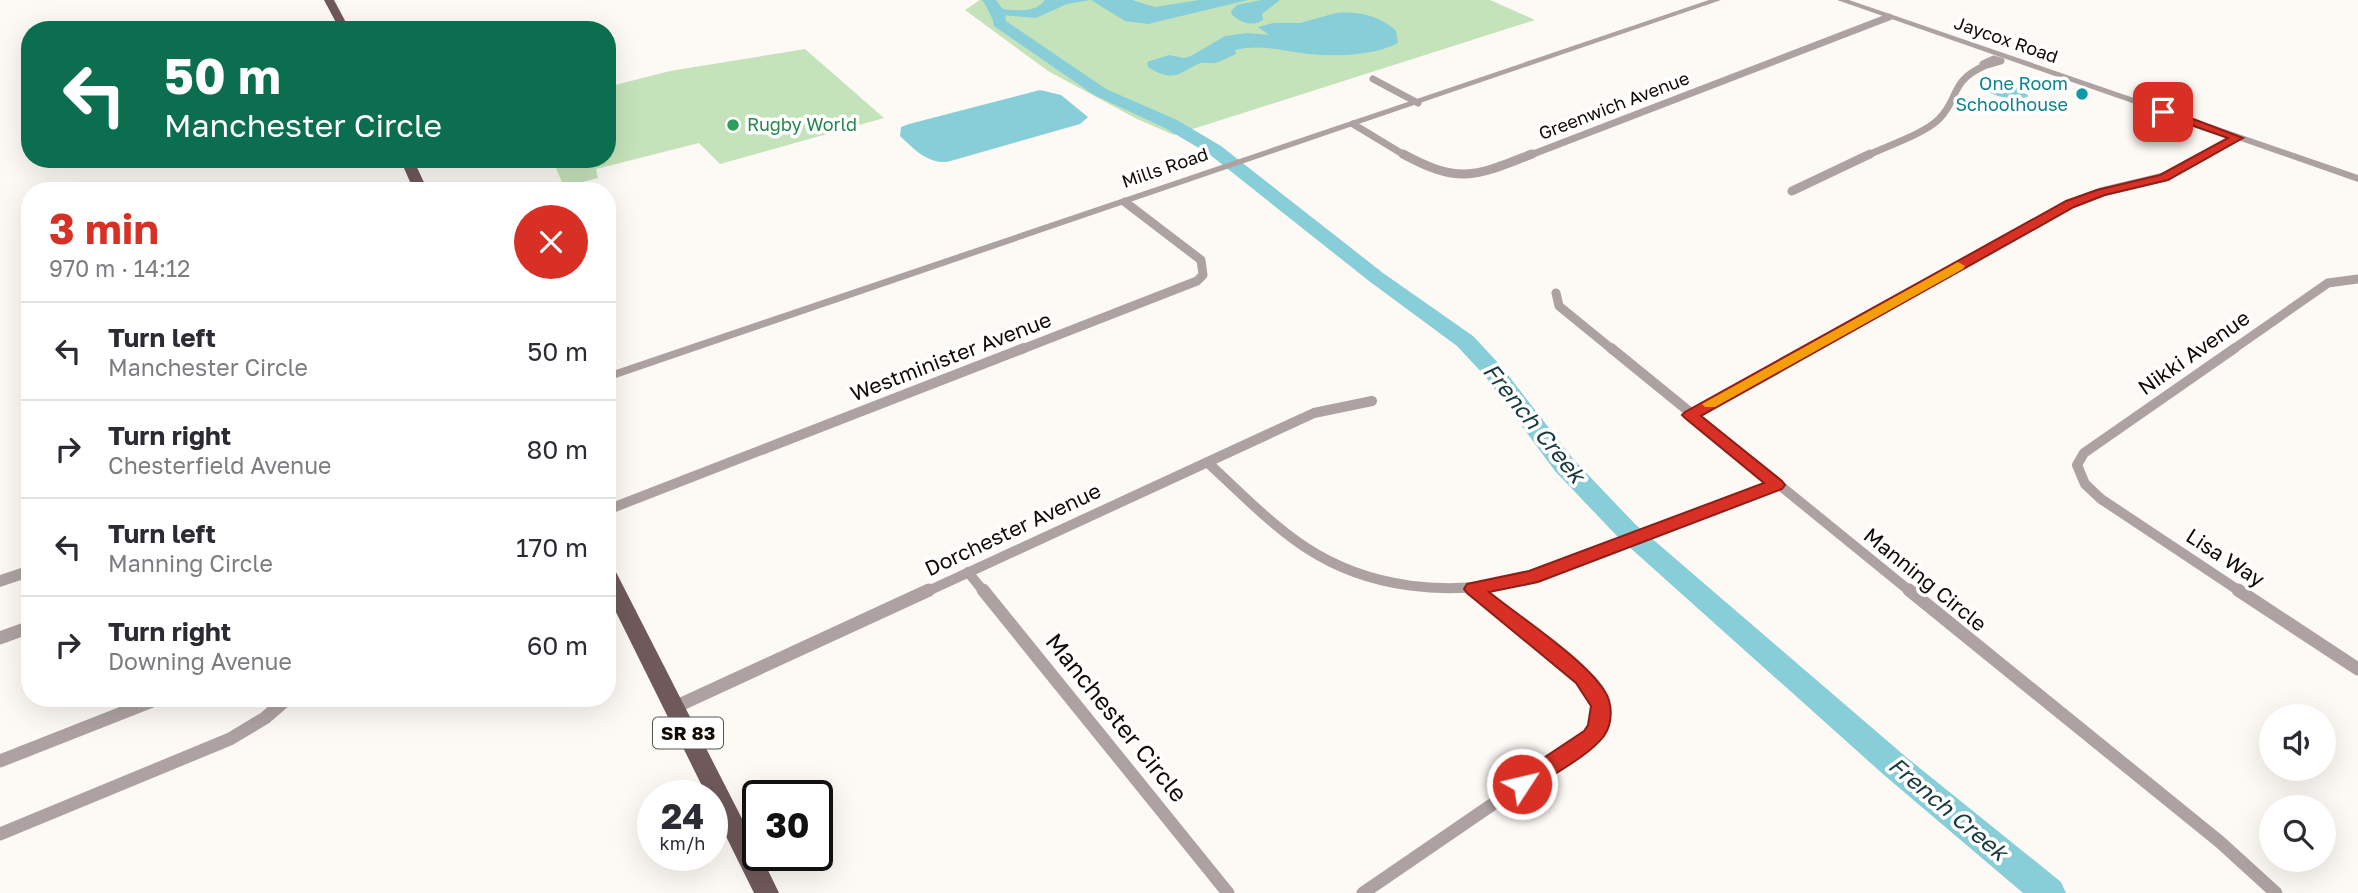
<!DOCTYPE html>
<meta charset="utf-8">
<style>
:root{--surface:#fff;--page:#f2f2f3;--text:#2b2b33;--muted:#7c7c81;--line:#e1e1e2;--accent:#d93025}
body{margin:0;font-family:"Golos Text",sans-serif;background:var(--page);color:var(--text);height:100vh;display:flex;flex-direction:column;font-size:26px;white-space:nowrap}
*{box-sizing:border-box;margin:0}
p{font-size:23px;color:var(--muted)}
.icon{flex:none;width:38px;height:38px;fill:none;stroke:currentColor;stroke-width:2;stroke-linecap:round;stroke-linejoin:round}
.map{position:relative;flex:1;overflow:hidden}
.drawer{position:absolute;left:21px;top:182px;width:595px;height:525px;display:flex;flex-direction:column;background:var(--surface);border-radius:28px;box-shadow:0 7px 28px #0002}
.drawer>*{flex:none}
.top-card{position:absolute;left:21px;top:21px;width:595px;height:147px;border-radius:28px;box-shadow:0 7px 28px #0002;background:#0b6e4f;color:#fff;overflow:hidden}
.fabs{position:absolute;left:2259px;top:704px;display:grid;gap:14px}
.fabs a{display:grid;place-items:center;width:77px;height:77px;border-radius:50%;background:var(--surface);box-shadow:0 7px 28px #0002;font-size:35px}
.speed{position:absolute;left:637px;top:780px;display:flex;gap:14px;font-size:35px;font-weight:700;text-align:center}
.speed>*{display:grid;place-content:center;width:91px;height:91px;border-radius:50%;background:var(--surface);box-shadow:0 7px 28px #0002;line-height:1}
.speed small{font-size:18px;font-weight:400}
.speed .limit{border:4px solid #111;border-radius:10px;background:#fff;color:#111}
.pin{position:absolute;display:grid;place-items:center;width:60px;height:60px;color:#fff;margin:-30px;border-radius:14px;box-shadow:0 4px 10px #0006}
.me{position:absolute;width:77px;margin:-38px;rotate:55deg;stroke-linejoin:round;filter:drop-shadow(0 0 5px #0008)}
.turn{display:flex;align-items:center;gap:24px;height:147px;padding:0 28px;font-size:32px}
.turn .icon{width:91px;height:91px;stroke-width:2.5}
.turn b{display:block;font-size:49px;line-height:60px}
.round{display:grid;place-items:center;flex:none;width:74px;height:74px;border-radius:37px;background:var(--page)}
.summary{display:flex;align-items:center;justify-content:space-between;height:119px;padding:0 28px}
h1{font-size:42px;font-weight:700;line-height:52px;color:var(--accent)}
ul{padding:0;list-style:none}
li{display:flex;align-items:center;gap:21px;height:98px;padding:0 28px;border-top:2px solid var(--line)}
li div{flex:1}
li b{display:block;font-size:26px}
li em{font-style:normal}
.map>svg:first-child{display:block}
.green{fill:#c5e3bb}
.water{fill:#87ced8}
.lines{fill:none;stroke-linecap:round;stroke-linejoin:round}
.river{fill:#87ced8;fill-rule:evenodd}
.minor-far3{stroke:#aea1a2;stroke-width:7}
.minor-far2{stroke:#aea1a2;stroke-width:9}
.minor-far1{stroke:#aea1a2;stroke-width:10}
.minor{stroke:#aea1a2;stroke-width:13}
.tertiary{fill:#aea1a2;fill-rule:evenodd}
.primary{fill:#6f595b;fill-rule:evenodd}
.route{fill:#d93025;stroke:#8d1f18;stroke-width:2}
.slow{fill:#f59e0b}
.culture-dot{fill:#0f9aa8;stroke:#fff;stroke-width:2.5}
.leisure-dot{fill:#2e9e5b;stroke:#fff;stroke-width:2.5}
.labels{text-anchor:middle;stroke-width:7;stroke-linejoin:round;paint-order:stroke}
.far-street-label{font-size:18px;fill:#110a05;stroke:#fff}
.far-culture-label{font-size:18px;fill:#0d838f;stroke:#fff;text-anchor:end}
.far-leisure-label{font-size:18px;fill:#27864d;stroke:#fff;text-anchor:start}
.shield{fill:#fff;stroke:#585450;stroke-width:2}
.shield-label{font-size:19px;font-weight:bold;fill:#110a05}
.street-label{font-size:21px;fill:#110a05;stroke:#fff}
.water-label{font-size:23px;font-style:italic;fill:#173a3f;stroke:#fff}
.near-street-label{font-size:24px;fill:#110a05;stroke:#fff}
</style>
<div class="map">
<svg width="2358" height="893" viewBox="0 0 2358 893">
<rect width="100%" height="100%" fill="#fdf9f5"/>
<path class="green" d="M980,0H1490L1535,20L1174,135L1137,119L1048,71L965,10Z
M805,49L884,118L720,164L699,143L596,169L598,178L564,187L552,159H607V87L670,71Z"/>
<path class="water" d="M983,0H995L1000,9C1016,10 1034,14 1045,0H1132L1155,7L1199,0H1248L1148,24L1125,21L1091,0L1067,4L1036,18L1002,15L1004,23L995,24Z
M1261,0H1280L1262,14L1263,20C1252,27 1242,23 1232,15L1231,11L1237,5Z
M1336,13C1357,11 1380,15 1396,31L1398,43C1371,57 1330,57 1301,53C1278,50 1258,44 1235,50L1236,54C1229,57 1222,61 1215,63C1210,64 1203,61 1198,64C1177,75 1172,82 1148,67L1147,62L1169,55L1184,58L1191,56L1225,36L1247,33L1269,35L1258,27L1273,23H1300Z
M1988,79L2010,84L2029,96C2016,102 1992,97 1981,87Z
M1040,90L1061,95L1088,117L1080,124L947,162C926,163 914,149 900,136L901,127L909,124Z"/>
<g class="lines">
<path class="river" d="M982,0H996L1005,12L1006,21L1106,89L1177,120L1221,146L1383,273L1473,336L1501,366L1573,459L1635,524L1906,757L2061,882L2066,893H2023L1884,775L1617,536L1555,471L1485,376L1457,346L1369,281L1209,154L1165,128L1094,95L994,26L991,12Z"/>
<path class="minor-far3" d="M1994,59L2001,61L1984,66L1983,64Z
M1373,79L1418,103
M1353,124L1406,156
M1528,156L1889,17
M1866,156C1887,146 1924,134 1939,119C1960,98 1949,82 1984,66
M2203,156L2237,138"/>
<path class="minor-far2" d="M1403,154C1460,185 1476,176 1532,154
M1792,191L1870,154
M1556,293L1559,306L1613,350
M1020,350L1197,281L1203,275L1201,260L1125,202
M1808,350L2070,204L2101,192L2164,177L2207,154
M2232,350L2328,283L2358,279"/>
<path class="minor-far1" d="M1611,348L1911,592
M2235,348L2084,453L2077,465L2085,484L2101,499L2241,592
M1690,415L1811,348
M1207,462C1239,491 1269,523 1305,547C1370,590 1448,596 1523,580L1777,485
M607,510L1024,348
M968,572L984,592
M1473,589L1476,592
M926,592L1314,413L1372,401"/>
<path class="minor" d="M983,590L1228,893
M1909,590L2220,842L2276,893
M2238,590L2358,669
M0,638L30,627
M675,707L929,590
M0,761L160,698
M0,834L230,739L265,718L288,698
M1363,893L1591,737C1604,718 1601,703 1589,684L1474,590"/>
<path class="tertiary" d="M1709,0H1721L607,381V373Z
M1837,0H1849L2358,175V182Z
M30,565V577L0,587V575Z"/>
<path class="primary" d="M324,0H334L350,30H340Z
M400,159H413L428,191H414Z
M607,567L614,569L617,574L758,850V856H761L779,893H754L712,808V796H707L607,594Z"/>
</g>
<path class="route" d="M2159,109H2167L2243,138L2168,180L2105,195L2074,207L1701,416L1782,481L1785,485L1782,489L1538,582L1489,592C1520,617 1584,659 1604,690C1613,703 1613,723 1604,736C1589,756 1551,775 1530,790L1522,793L1515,790L1512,784L1515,777L1584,731L1588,725L1591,706L1576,683L1467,593L1464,589L1467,584L1529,571L1764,483L1685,418L1682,415L1685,412L2066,201L2097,190L2160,175L2228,138L2159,114Z"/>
<path class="slow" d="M1958,262L1965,266L1963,269L1715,407H1705L1702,404Z"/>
<circle class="culture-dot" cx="2082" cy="94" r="7"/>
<circle class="leisure-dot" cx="733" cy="125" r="7"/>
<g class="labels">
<g class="far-street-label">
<text transform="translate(2006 40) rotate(19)" y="6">Jaycox Road</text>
<text transform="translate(1614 106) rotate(-21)" y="6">Greenwich Avenue</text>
<text transform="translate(1165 168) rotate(-19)" y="6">Mills Road</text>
</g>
<g class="far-culture-label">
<text x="2068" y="90">One Room<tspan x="2068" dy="21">Schoolhouse</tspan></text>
</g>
<g class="far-leisure-label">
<text x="747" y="131">Rugby World</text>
</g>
<rect class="shield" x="653" y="717.5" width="70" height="31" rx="5"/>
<g class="shield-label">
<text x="688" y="740">SR 83</text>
</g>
<g class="street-label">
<text transform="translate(2194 353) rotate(-35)" y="7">Nikki Avenue</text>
<text transform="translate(951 357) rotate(-21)" y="7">Westminister Avenue</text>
<text transform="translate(1013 530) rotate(-25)" y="7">Dorchester Avenue</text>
<text transform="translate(2225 558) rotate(33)" y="7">Lisa Way</text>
<text transform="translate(1925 580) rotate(39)" y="7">Manning Circle</text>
</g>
<g class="water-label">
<text transform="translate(1534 423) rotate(51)" y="8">French Creek</text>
<text transform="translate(1948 809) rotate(40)" y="8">French Creek</text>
</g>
<g class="near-street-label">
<text transform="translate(1116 718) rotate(51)" y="8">Manchester Circle</text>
</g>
</g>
</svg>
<div class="fabs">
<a><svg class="icon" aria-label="sound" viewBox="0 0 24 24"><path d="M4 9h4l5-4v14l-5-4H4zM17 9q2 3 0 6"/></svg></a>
<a><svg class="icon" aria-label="search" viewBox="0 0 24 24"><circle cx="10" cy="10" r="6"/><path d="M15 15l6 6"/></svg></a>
</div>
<div class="speed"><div>24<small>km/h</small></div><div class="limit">30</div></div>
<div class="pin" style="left:2163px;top:112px;background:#d93025"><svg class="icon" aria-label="arrive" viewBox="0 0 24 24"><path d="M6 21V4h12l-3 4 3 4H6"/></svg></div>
<svg class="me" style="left:1522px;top:784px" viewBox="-20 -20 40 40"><circle r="17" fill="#d93025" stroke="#fff" stroke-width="3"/><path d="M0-11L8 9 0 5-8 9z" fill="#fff"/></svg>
<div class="top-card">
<div class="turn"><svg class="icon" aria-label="left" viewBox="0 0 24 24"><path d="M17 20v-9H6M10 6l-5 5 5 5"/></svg><div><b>50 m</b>Manchester Circle</div></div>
</div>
<section class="drawer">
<div class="summary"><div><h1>3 min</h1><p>970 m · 14:12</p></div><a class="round" style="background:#d93025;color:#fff"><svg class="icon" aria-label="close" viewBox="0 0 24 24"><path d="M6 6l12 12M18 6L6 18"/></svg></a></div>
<ul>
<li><svg class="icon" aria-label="left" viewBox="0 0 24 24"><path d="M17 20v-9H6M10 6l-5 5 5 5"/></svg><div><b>Turn left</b><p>Manchester Circle</p></div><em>50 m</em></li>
<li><svg class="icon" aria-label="right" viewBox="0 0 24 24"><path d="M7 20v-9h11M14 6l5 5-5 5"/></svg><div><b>Turn right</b><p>Chesterfield Avenue</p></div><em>80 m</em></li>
<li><svg class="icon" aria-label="left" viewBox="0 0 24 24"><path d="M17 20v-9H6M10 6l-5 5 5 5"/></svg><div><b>Turn left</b><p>Manning Circle</p></div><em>170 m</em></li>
<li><svg class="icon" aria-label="right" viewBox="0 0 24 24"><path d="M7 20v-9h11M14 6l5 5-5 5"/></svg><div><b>Turn right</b><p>Downing Avenue</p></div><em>60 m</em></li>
</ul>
</section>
</div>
